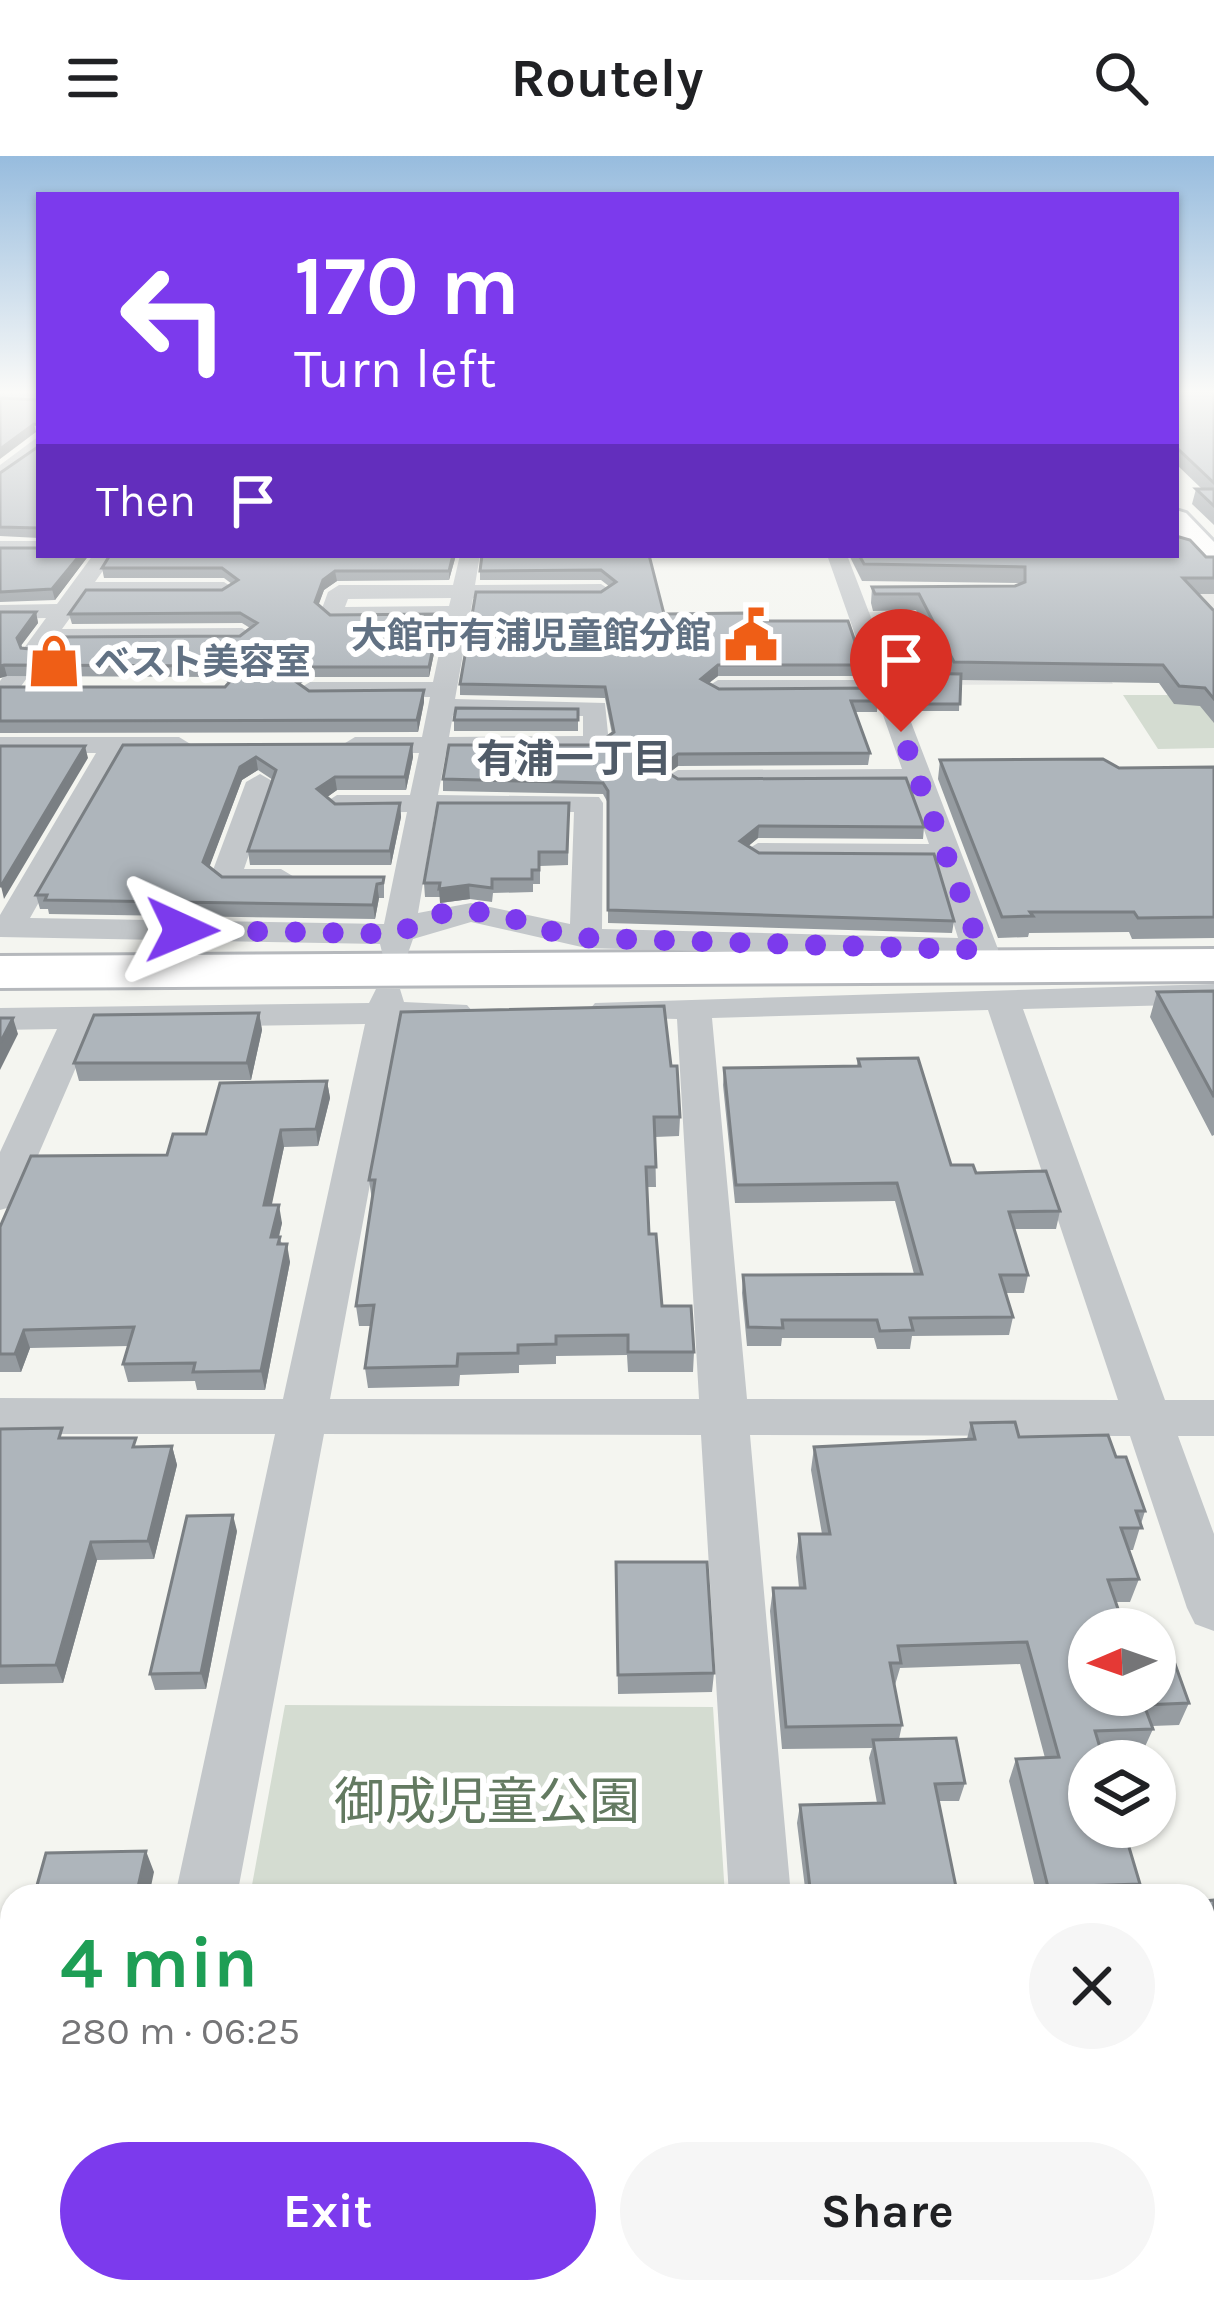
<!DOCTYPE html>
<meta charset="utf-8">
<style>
:root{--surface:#fff;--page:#f6f6f6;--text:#202124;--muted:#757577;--accent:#7c3aed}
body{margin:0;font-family:Karla,"Noto Sans JP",sans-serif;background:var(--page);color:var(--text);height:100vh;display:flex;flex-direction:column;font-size:45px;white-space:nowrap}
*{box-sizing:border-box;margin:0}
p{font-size:39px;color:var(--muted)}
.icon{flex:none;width:66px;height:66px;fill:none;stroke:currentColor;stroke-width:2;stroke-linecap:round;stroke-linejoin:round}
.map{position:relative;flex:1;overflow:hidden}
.sheet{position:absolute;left:0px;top:1728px;width:1215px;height:420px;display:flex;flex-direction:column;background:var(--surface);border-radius:36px 36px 0 0;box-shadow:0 3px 9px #0004}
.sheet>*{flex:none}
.guide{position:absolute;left:36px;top:36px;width:1143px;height:366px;border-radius:0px;box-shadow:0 3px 9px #0004;background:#7c3aed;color:#fff;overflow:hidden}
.needle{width:78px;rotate:268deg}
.fabs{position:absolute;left:1068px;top:1452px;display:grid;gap:24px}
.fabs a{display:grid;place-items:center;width:108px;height:108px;border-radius:50%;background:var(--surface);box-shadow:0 3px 9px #0004;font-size:60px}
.pin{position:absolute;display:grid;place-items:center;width:102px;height:102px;color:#fff;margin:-123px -51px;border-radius:50% 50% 50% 0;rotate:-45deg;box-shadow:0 0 12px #0007}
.pin .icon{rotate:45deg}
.me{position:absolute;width:132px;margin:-66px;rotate:91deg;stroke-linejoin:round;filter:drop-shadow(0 0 9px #0008)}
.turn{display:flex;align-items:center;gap:42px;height:252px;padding:0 60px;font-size:54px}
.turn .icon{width:156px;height:156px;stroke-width:2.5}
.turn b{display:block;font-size:84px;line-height:102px}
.then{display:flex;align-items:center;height:114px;padding:0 60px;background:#0003;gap:24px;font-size:45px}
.round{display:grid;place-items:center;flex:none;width:126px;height:126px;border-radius:63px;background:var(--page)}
.summary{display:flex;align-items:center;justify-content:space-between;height:204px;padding:0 60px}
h1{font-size:72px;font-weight:700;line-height:90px;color:#1e9e55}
.cta{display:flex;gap:24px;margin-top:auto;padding:24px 60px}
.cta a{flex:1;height:138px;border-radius:72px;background:var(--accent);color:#fff;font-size:48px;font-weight:700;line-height:138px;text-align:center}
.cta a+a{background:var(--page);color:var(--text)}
header{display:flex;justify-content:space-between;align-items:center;height:156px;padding:0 60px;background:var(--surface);font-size:54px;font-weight:700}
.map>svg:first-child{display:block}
.built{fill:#e5e6e4}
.green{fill:#d4dcd1}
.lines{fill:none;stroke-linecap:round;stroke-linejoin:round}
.primary-casing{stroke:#b6babe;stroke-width:6}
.highway-casing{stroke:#b5b8bc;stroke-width:6}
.street{fill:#c3c7ca;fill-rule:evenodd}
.primary{fill:#fff;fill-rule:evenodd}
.highway{fill:#fff;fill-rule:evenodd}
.wall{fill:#969ca1}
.shaded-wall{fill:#7a7f83}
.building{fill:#aeb5bb;stroke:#7a7f83;stroke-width:3}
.route{stroke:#7c3aed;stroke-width:21;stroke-dasharray:0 37.8}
.labels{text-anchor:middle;stroke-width:12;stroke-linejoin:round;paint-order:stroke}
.far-poi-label{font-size:36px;font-weight:bold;fill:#617183;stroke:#fff;text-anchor:end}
.far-neighbourhood-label{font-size:39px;font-weight:bold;fill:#505b68;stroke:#fff}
.near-park-label{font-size:51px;fill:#637a61;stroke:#fff}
</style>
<header><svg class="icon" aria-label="menu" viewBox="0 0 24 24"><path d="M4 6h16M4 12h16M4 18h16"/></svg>Routely<svg class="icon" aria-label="search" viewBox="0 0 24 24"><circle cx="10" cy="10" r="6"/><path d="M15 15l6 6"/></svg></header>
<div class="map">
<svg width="1214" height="2148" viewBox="0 0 1214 2148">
<rect width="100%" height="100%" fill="#f4f5f0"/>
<path class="built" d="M1176,399L1214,435V454L1065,455L1113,528L896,529L868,456L1061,455Z"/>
<path class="green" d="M1214,530V592L1158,593L1123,539H1168Z
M285,1549L713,1551L725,1740H250Z
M177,2136H750L751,2148H175Z"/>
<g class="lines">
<defs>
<path id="primary" d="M1176,354L1186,357L1214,386V414L1203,412L1176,381Z"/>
<path id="highway" d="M1214,793V825L0,832V800Z"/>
</defs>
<use href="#primary" class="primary-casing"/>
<use href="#highway" class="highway-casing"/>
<path class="street" d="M0,237H39V247H0Z
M39,280V294L0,323V309Z
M0,385H39V397H0Z
M93,399H114L95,426H224L235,433L224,440H86L62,473L242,472L254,479L242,486L52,487L9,547L0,550V525L46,462L0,463V449L57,448Z
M460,399H480L475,429L601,428L612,435L601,442H473L455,543L605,547L609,588L596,596L446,597L438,639L599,641L603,647L602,773L958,782L935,706L758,705L743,696L758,687L929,688L908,629L678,630L664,622L678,614L902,613L876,539L718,540L705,532L718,524H871L827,399H847L998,793L1000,811L995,818H971L964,802L586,792L471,766L413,783L407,800H383L380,788L0,781V759L96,597H0V581H179L192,589L179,597H123L30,762L384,768L407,656L337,657L323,648L337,639H410L419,597H355L342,589L355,581H422L430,541L310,542L297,534L310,526H433L446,464L331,465L320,458L328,436L339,429H453ZM451,442L449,450L345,451L348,443ZM453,559L583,560V580L449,581ZM435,656H574L570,768L471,747L418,757Z
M260,618L274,626L244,713H281L296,722L281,731L214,729L210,722L246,626Z
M1214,828V848L1023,853L1165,1244H1214V1280H1178L1214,1378V1475L1195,1468L1187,1452L1130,1280L750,1279L791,1740H729L701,1279L324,1278L237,1740H175L275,1278H0V1242L283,1243L365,868L93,872L20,1041L14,1050L0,1054V996L57,873L0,874V852L369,847L376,833H400L404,846L467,849L473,856L467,863L400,867L330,1243H699L677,863L595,861L589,854L595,847ZM988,854L1118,1244L747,1243L712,862Z
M92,2136H168L165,2148H89Z
M755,2136H831L832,2148H756Z"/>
<use href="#primary" class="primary"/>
<use href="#highway" class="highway"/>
</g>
<path class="wall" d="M1176,234H1214V369L1192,348L1196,333H1202L1176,308Z
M39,290V382L0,380V317Z
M0,392L39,399H89L55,444L0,446Z
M456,399L449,424L337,425L324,434L318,449L330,459L440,458V469L429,521H310L300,528L309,535L424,534V546L418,576L0,577V531H225L229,527L220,521L7,520L0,522V456H36L38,467L20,491L40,494L240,480L250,472L242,467L72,468L69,458L222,434L232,428L224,422H104L102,412Z
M649,399L664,458L747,465L863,509L862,520H718L709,527L719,533L878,545L877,556H855L870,597L868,609L678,610L668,617L678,623L924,671L923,683L758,682L748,690L759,697L954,765L952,777L608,767V647L603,638L443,635V623L596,589L612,578L605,542L460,539V528L610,431L601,424H480V415Z
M849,399H1176L1214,401V438H1198L1214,455V567L1200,550L1174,548L1159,527L960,524L959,555H912L900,524L901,517L949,518L916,454L873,455L871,447L872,431L1015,430L1022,427L862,425Z
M578,553V575H454V564Z
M412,588L413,601L406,634H337L327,641L335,648L400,647L401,661L391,709H250L248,695L273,624L258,614L242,624L209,711L222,721H384V742H379L375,763L49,758L48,753H40L36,739L123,589Z
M940,604L1119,612L1214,611V782L1132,783L1129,776L1029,777L1028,781L998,782L938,623Z
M569,647L568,709L540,710V728H533V736L493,737L492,746L470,743L440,747V741H425L424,727Z
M1214,835V979L1212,980L1150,861L1157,836Z
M259,857L262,874L251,924L79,925L74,907Z
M858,903L951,1009L976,1017L1060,1055L1056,1073H1014L1028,1119L1024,1137H1006L1013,1161L1009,1179L912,1180L910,1193H877L874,1182H782L781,1190H747L742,1137L743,1119L914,1118L895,1045L735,1047L723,929L724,912L857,910Z
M671,910L680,961L679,980L655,981L656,1031H647L649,1078L662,1150L694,1196L693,1216H628L627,1199L556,1200V1208L519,1209V1217L460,1219L459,1230L368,1232L365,1212L371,1170H359L356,1150L372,1044L369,1024Z
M327,925L330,942L318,990L284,991L271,1049L282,1067L279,1081L290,1106L265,1234H197L195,1225L128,1226L123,1208L129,1190L30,1192L21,1216H0V1071L167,999L206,978Z
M971,1267L1019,1281L1116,1301L1145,1355L1133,1394H1129L1139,1423L1130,1446H1116L1089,1473L1189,1547L1179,1569L1152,1570L1153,1573L1143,1595L1101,1596L1140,1728L1134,1740H1037L1009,1625L1016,1603L1045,1602L1020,1508L900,1512L895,1529L902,1569L899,1583L965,1627L959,1645H939L956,1731L953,1740H806L797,1667L800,1649L877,1647L869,1602L872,1592L782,1593L770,1455L773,1432H799L796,1401L799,1378H822L811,1314L814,1291L967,1283Z
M0,1273L138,1291L172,1290L177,1309L154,1403L97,1404L63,1527L0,1528Z
M237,1375L206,1533L155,1534L150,1518Z
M616,1406L714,1517L712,1536L618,1538Z
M1214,1744V1997L1203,1958V1745Z
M12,1782V2136H81L79,2147L0,2148V1786Z"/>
<path class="shaded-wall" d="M34,268L36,276L0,303V293Z
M80,399H89L55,444L52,433Z
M453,399H456L449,424V415Z
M335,415L337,425L324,434L316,456L315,446L323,424Z
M36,456L38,467L19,492L17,482Z
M440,458V469L429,521V511Z
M4,509L7,520L0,522V510Z
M718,509V520L701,533V523Z
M309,511L310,521L293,532L291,522Z
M424,534V546L418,576L417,564Z
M412,588L413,601L406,634L405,621Z
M85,590L88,602L4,743L1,730Z
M678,598V610L660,624V612Z
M256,601L258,614L242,624L206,720L203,706L240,611Z
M335,621L337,634L319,647L317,633Z
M400,647L401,661L391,709L390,695Z
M759,670L758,682L739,698L740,685Z
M377,728L379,742L375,763L373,749Z
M469,729L470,743L440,747L439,733Z
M259,857L262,874L251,924L247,907Z
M13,862L18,878L0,914V887Z
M327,925L330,942L318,990L316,973Z
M281,974L284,991L268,1067L264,1049Z
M279,1049L282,1067L274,1099L271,1081Z
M287,1088L290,1106L265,1234L261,1215Z
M24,1174L30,1192L21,1216L15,1198Z
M172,1290L177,1309L154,1403L148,1385Z
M233,1359L237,1375L206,1533L201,1517Z
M91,1386L97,1404L63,1527L56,1509Z
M146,1695L154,1716L149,1740H136Z
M70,2136H81L79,2147Z"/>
<path class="building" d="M1176,234H1214V327L1176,291Z
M39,238V269L34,268L0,293V242L37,244Z
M39,290V372L0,371V317Z
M1196,333H1214V350Z
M1176,380L1190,384L1206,401H1214V422H1183L1214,455V543L1205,532L1179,530L1163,509L954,506L919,438H875L872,431L1015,430L1025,426V411L864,408L859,399H1176Z
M39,390V399H80L52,433L0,436V392H37Z
M110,399H453L449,415H335L323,424L315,446L330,459L440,458L429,511H309L291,522L309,535L424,534L417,564L0,565V531H225L234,521L219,510L4,509L0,510V456H36L17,482L21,492L40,494L53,481L240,480L257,467L240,457L69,458L86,434H222L238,424L222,412H102Z
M482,399H649L664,458L745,457L747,465H848L863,509H718L701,523L719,533L874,532L878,545H851L870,597L678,598L660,612L678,623L906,622L924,671L759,670L740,685L759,697L934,698L954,765L608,754V635L603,627L443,623L449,589H596L614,576L605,531L460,528L476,436H601L616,426L601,414L480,415Z
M901,517L961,518L960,548H913Z
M456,552L578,553V564H454Z
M412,588L405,621H335L317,633L335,648L400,647L390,695H248L276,614L256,601L240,611L203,706L222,721H384L383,727L377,728L373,749L45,744L47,739H36L123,589Z
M0,590H85L1,730H0Z
M1103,603L1119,612L1214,611V761L1138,762L1134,756H1030L1033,760L1002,761L940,604Z
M438,647H569L567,696H539V714H532V723H492V732L469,729L439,733L440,727H424Z
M1214,835V941L1157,836Z
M664,850L671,910H677L680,961H654L656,1011H646L649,1078H656L662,1150H691L694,1196H628V1179L556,1180V1188L518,1189V1197L458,1198L457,1210L365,1212L374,1149L356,1150L375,1024H369L401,856Z
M259,857L247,907H74L94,859Z
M0,862H13L0,887Z
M918,902L951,1009H973L976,1017L1046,1015L1060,1055L1009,1056L1028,1119H1000L1013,1161L910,1162L913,1174L880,1175L877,1164H782L783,1172L748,1171L743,1119L922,1118L897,1027L736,1029L724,912L860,910L858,903Z
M327,925L316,973L281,974L264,1049H279L271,1081H280L278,1088H287L261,1215L193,1216L195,1207L123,1208L134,1171L24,1174L15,1198H0V1071L31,1000L167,999L173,978H206L220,927Z
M1015,1266L1019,1281L1108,1279L1116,1301H1126L1145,1355H1136L1142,1372H1121L1139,1423L1108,1424L1125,1473H1089V1539H1155V1509L1175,1508L1189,1547L1144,1549L1153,1573L1095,1575L1104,1605H1089V1671H1123L1140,1728L1048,1731L1016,1603L1059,1601L1027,1486L898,1490L901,1507H890L902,1569L786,1571L773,1432H805L799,1378H830L814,1291L975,1283L971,1267Z
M62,1272L59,1282H136L133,1291L172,1290L148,1385L91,1386L56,1509L0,1510V1273Z
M233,1359L201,1517L150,1518L187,1360Z
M616,1406H707L714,1517L618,1519Z
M956,1582L965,1627L935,1628L956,1731L884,1732L886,1740H811L800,1649L884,1647L873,1584Z
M146,1695L136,1740H34L46,1697Z
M1214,1744V1944L1203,1910V1745Z
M1,1782H12V2132H0Z
M839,2136H1154L1156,2148H836L835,2139Z"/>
<linearGradient id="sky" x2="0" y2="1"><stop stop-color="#97bcde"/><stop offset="0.44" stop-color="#fafaf8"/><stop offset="1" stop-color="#fafaf8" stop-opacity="0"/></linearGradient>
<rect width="1214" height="535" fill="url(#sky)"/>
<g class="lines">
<path class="route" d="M182,774L397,778L434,759L464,754L508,760L535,772L586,782L981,794L901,576"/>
</g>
<defs>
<symbol id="civic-bare" viewBox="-9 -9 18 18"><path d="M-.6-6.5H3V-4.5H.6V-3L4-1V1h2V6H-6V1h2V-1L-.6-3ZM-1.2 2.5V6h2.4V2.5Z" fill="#ef5e16" stroke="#fff" stroke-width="2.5" paint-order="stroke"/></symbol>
<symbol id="shop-bare" viewBox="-9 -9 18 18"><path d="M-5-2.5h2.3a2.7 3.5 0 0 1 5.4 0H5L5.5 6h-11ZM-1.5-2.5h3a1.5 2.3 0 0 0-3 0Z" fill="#ef5e16" stroke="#fff" stroke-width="2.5" paint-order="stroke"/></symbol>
</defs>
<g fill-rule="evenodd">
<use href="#civic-bare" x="713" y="441" width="76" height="76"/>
<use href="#shop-bare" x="16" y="467" width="76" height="76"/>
</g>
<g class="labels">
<g class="far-poi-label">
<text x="711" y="492">大館市有浦児童館分館</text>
<text x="94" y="518" text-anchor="start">ベスト美容室</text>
</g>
<g class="far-neighbourhood-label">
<text x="574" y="616">有浦一丁目</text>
</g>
<g class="near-park-label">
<text x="487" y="1663">御成児童公園</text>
</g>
</g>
</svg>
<div class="fabs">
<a><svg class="needle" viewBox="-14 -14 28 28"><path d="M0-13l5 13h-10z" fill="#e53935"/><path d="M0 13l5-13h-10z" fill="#757577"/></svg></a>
<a><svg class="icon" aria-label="layers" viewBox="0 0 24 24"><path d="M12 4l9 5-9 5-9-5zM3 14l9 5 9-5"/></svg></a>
</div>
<div class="pin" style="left:901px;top:576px;background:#d93025"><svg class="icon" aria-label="arrive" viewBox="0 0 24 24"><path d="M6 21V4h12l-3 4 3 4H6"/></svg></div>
<svg class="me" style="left:182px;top:774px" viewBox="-20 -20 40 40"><path d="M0-17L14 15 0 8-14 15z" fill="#7c3aed" stroke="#fff" stroke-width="4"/></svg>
<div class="guide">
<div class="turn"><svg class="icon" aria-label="left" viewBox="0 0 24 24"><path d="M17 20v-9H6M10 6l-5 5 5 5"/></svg><div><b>170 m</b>Turn left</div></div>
<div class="then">Then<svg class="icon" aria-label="arrive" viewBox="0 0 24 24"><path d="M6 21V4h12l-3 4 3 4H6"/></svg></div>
</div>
<section class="sheet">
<div class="summary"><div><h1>4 min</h1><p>280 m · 06:25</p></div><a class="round"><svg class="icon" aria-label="close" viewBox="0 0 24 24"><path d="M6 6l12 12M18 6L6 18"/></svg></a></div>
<div class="cta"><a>Exit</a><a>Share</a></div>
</section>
</div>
